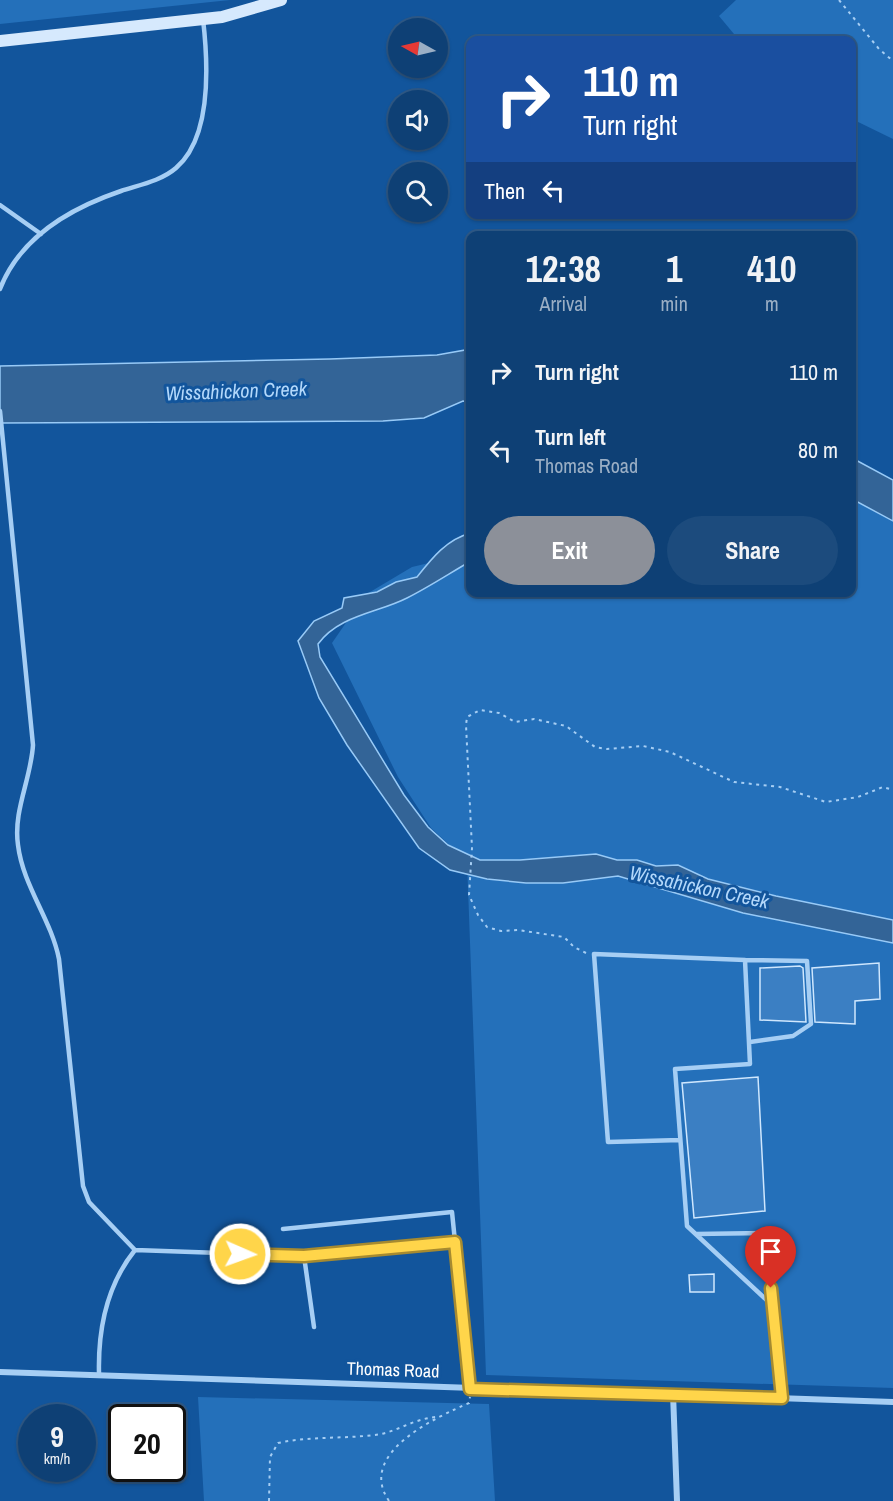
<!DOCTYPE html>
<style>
:root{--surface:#0e4075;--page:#1c4b7d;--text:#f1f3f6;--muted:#9bafc5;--line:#2e5987;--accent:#8c9099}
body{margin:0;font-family:"Archivo Narrow",sans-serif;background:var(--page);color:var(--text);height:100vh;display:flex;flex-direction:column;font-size:22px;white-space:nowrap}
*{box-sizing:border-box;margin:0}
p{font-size:20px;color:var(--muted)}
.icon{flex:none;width:33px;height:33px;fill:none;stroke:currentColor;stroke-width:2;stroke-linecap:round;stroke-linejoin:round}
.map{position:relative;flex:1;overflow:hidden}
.sheet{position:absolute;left:466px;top:231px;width:390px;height:366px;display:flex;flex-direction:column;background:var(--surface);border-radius:12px;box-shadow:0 2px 4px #0004,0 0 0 2px var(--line)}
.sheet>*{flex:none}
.hud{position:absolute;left:466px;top:36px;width:390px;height:183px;border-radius:12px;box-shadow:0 2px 4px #0004,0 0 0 2px var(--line);background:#1a4fa0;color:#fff;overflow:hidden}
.needle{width:39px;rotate:278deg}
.buttons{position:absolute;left:388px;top:18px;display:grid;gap:12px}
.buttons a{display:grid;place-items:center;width:60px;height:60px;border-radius:50%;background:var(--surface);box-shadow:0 2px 4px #0004,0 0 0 2px var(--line);font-size:30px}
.speed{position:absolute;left:18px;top:1404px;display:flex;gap:12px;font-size:30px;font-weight:700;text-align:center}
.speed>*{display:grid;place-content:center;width:78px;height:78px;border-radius:50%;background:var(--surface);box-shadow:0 2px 4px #0004,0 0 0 2px var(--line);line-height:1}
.speed small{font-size:15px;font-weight:400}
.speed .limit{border:3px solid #111;border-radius:9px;background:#fff;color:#111}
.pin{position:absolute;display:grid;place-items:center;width:51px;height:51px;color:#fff;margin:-62px -26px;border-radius:50% 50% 50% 0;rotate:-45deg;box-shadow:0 0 6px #0007}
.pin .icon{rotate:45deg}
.me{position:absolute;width:66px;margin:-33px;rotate:92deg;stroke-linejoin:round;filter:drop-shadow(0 0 4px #0008)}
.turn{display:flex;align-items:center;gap:21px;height:126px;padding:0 18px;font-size:27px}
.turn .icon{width:78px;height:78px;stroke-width:2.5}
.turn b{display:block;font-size:42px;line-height:51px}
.then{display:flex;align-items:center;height:57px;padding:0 18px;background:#0003;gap:12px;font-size:22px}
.eta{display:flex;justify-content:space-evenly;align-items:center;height:102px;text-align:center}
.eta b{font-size:36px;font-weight:700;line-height:42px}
.cta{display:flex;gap:12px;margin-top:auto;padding:12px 18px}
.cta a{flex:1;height:69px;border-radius:36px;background:var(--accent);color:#fff;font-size:24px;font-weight:700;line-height:69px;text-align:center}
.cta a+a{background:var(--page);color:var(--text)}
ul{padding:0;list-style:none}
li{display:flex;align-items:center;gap:18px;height:78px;padding:0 18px}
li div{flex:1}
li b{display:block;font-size:22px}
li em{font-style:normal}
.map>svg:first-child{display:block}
.green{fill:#2470ba}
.water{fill:#336497;stroke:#98caf7;stroke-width:1.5}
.building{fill:#3b7fc3;stroke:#cfe7fe;stroke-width:1.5}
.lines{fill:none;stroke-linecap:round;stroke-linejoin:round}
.path{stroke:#a6cef4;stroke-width:2;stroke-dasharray:3 4.5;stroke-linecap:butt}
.lane{stroke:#a6cef4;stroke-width:4.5}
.street{stroke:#a6cef4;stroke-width:6}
.secondary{stroke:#d6e9fd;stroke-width:12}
.route-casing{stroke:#a68a30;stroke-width:15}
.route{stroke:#ffd54a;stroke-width:10}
.labels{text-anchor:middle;stroke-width:6;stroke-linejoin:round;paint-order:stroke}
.street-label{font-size:18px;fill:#fff;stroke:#12559c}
.water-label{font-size:20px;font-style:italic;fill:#b3d8fb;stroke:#12559c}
</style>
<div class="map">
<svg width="893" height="1501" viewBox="0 0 893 1501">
<rect width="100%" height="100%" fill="#12559c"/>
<path class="green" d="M0,0H230L0,24Z
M736,0H893V139L852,119V40H739L719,16Z
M852,474L893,502V1388L486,1375L467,861L431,828L398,777L332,643L365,595L412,567L471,553V592H852Z
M198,1397L489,1404L495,1501H204Z"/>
<path class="water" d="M471,349V402L463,401L424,418L383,421L0,423V366L330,359L437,355Z
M852,458L893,480V521L852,499Z
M471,533V561C450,573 429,587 407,598C378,613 339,615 318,644L320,657L404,795L428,827L448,845L480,860H520L596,854L617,860H637L656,866L678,865L708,879L776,896L893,920V943L743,913L618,876L563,883H526L487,879L450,870L419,848L347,745L319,698L298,641L314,621L342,608L344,598L377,592L396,582L417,577C432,558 447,539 471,533Z"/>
<path class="building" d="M879,963L880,999L855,1001V1024L815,1022L812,968Z
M800,966L803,968L806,1022L760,1020V968Z
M758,1077L765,1211L694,1218L682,1083Z
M714,1274V1292H690L689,1275Z"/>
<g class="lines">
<path class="path" d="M839,0L879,49L893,61
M586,953L574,947L564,937L518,930L501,931L487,927L478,915L469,895L472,848L466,725L467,717L480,710L499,713L515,722L534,719L566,726L595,747L607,749L643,746L670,752L734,782L780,787L826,802L858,797L883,787L893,790
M269,1501L270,1457L278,1443C310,1436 342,1439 374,1435C396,1433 412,1419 436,1417
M389,1501C356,1453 437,1417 469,1403L470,1397"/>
<path class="lane" d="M0,205L41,234
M0,289C20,237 71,208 121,191C139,185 161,181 176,168C212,137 208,62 203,19
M0,411L33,745C31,779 13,811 18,845C23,886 51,919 59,959L83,1186L89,1202L135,1250C107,1285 98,1330 99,1373
M750,1042L793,1036L811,1024L807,961L745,960L750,1064L675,1069L687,1226L773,1306L782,1398
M680,1140L608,1142L594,954L745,960
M283,1229L452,1212L470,1389
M696,1234L766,1233L773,1306
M135,1250L304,1256L455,1241
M304,1256L314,1327"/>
<path class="street" d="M0,1372L893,1402
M673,1393L677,1501"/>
<path class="secondary" d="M0,41L222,17L281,0"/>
</g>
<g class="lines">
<defs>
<path id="route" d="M240,1254L304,1256L455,1242L470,1389L782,1398L771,1288"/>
</defs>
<use href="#route" class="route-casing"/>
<use href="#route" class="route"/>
</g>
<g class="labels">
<g class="street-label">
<text transform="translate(393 1370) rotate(2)" y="6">Thomas Road</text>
</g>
<g class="water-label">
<text transform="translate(236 391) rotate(-2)" y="7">Wissahickon Creek</text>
<text transform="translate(699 887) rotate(12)" y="7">Wissahickon Creek</text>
</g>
</g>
</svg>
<div class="buttons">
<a><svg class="needle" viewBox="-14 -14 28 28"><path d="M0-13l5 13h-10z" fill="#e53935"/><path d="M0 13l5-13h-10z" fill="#9bafc5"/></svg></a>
<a><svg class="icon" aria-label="sound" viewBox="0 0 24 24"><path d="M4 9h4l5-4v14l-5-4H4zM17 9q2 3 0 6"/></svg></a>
<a><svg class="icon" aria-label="search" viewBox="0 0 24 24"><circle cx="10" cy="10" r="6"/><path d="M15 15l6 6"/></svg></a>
</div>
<div class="speed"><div>9<small>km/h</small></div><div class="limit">20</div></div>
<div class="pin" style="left:771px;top:1288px;background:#d93025"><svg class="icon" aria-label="arrive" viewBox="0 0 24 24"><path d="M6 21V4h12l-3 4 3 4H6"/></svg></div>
<svg class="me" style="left:240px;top:1254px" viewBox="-20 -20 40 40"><circle r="17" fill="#ffd54a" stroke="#fff" stroke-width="3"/><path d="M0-11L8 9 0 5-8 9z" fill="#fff"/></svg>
<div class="hud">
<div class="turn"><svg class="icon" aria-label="right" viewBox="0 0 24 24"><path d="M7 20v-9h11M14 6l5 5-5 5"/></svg><div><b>110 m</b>Turn right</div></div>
<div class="then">Then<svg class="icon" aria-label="left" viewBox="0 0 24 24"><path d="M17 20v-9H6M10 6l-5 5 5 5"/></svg></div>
</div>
<section class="sheet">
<div class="eta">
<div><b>12:38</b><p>Arrival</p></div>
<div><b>1</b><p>min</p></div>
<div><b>410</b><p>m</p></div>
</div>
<ul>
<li><svg class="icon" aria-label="right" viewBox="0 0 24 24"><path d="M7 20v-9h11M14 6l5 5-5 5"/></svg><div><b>Turn right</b></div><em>110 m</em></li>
<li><svg class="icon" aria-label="left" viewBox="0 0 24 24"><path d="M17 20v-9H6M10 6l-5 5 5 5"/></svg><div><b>Turn left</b><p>Thomas Road</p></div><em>80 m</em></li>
</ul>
<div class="cta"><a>Exit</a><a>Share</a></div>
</section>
</div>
